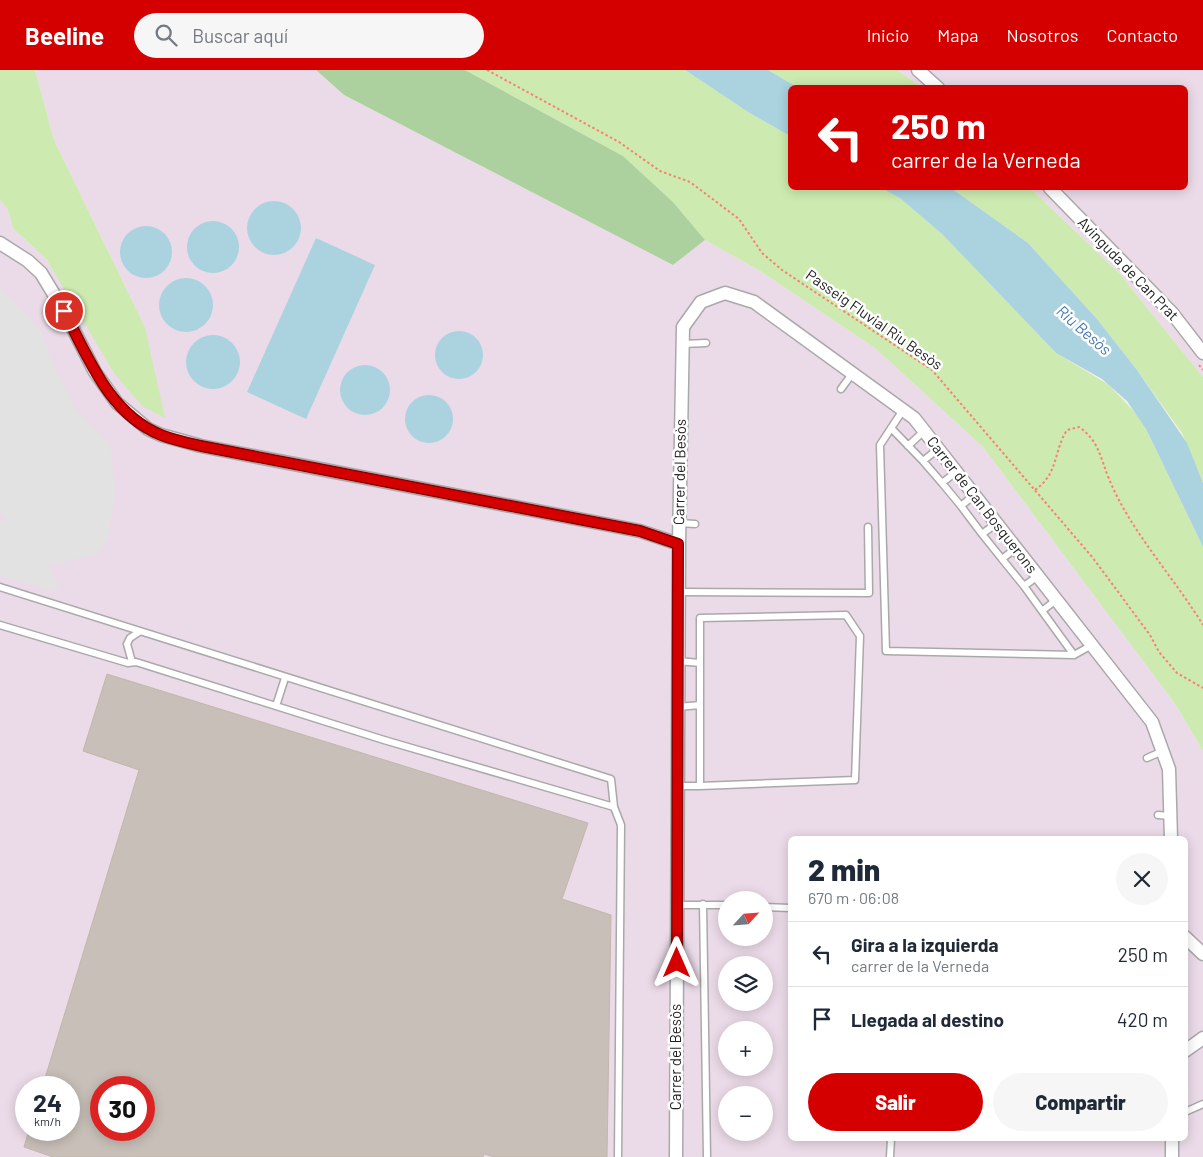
<!DOCTYPE html>
<html lang="es">
<meta charset="utf-8">
<style>
:root{--surface:#fff;--page:#f6f6f7;--text:#1f2937;--muted:#747a83;--line:#e0e1e3;--accent:#d40000}
body{margin:0;font-family:Barlow,sans-serif;background:var(--page);color:var(--text);height:100vh;display:flex;flex-direction:column;font-size:19px;white-space:nowrap}
*{box-sizing:border-box;margin:0}
p{font-size:16px;color:var(--muted)}
.icon{flex:none;width:28px;height:28px;fill:none;stroke:currentColor;stroke-width:2;stroke-linecap:round;stroke-linejoin:round}
.map{position:relative;flex:1;overflow:hidden}
.panel{position:absolute;left:788px;top:766px;width:400px;height:305px;display:flex;flex-direction:column;background:var(--surface);border-radius:8px;box-shadow:0 2px 12px #0003}
.panel>*{flex:none}
.guide{position:absolute;left:788px;top:15px;width:400px;height:105px;border-radius:8px;box-shadow:0 2px 12px #0003;background:#d40000;color:#fff;overflow:hidden}
.needle{width:32px;rotate:64deg}
.controls{position:absolute;left:718px;top:821px;display:grid;gap:10px}
.controls a{display:grid;place-items:center;width:55px;height:55px;border-radius:50%;background:var(--surface);box-shadow:0 2px 12px #0003;font-size:25px}
.speed{position:absolute;left:15px;top:1006px;display:flex;gap:10px;font-size:25px;font-weight:700;text-align:center}
.speed>*{display:grid;place-content:center;width:65px;height:65px;border-radius:50%;background:var(--surface);box-shadow:0 2px 12px #0003;line-height:1}
.speed small{font-size:12px;font-weight:400}
.speed .limit{border:8px solid #d22;background:#fff;color:#111}
.pin{position:absolute;display:grid;place-items:center;width:42px;height:42px;color:#fff;margin:-21px;border:2px solid #fff;border-radius:50%;box-shadow:0 1px 5px #0007}
.me{position:absolute;width:55px;margin:-28px;rotate:0deg;stroke-linejoin:round;filter:drop-shadow(0 0 4px #0008)}
.turn{display:flex;align-items:center;gap:18px;height:105px;padding:0 20px;font-size:22px}
.turn .icon{width:65px;height:65px;stroke-width:2.5}
.turn b{display:block;font-size:35px;line-height:42px}
.round{display:grid;place-items:center;flex:none;width:52px;height:52px;border-radius:26px;background:var(--page)}
.head{display:flex;align-items:center;justify-content:space-between;height:85px;padding:0 20px}
h1{font-size:30px;font-weight:800;line-height:38px}
.action{display:flex;gap:10px;margin-top:auto;padding:10px 20px}
.action a{flex:1;height:58px;border-radius:30px;background:var(--accent);color:#fff;font-size:20px;font-weight:800;line-height:58px;text-align:center}
.action a+a{background:var(--page);color:var(--text)}
ul{padding:0;list-style:none}
li{display:flex;align-items:center;gap:15px;height:65px;padding:0 20px;border-top:1px solid var(--line)}
li div{flex:1}
li b{display:block;font-size:19px}
li em{font-style:normal}
header{display:flex;align-items:center;gap:30px;box-sizing:border-box;height:70px;padding:0 25px;background:var(--accent);color:#fff}
header strong{font-size:24px}
nav{display:flex;gap:28px;margin-inline-start:auto;font-size:18px}
.search{width:350px;height:45px;background:var(--page);display:flex;align-items:center;gap:12px;box-sizing:border-box;padding:0 18px;border-radius:28px;color:var(--muted);font-size:19px}
.map>svg:first-child{display:block}
.industrial{fill:#ebdbe8;fill-rule:evenodd}
.grass{fill:#cdebb0}
.forest{fill:#add19e}
.parking{fill:#e2e2e2}
.water{fill:#aad3df}
.building{fill:#c7bfb8;stroke:#c4b6ab;fill-rule:evenodd}
.lines{fill:none;stroke-linecap:round;stroke-linejoin:round}
.service-casing{stroke:#a9a9a9;stroke-width:9}
.minor-casing{stroke:#a9a9a9;stroke-width:15}
.path{stroke:#fa8072;stroke-width:2;stroke-dasharray:2.5 2.5;stroke-linecap:butt}
.service{stroke:#fff;stroke-width:6}
.minor{stroke:#fff;stroke-width:12}
.route-casing{stroke:#8a0000;stroke-width:12}
.route{stroke:#d40000;stroke-width:9}
.labels{text-anchor:middle;stroke-width:5;stroke-linejoin:round;paint-order:stroke}
.street-label{font-size:15px;fill:#222;stroke:#fff}
.water-label{font-size:16px;font-style:italic;fill:#4a7aab;stroke:#fff}
</style>
<header>
<strong>Beeline</strong>
<div class="search"><svg class="icon" aria-label="search" viewBox="0 0 24 24"><circle cx="10" cy="10" r="6"/><path d="M15 15l6 6"/></svg>Buscar aquí</div>
<nav><a>Inicio</a><a>Mapa</a><a>Nosotros</a><a>Contacto</a></nav>
</header>
<div class="map">
<svg width="1203" height="1087" viewBox="0 0 1203 1087">
<rect width="100%" height="100%" fill="#f2efe9"/>
<path class="industrial" d="M35,0H316L344,25L673,195L705,170L760,201L875,278L983,377L1176,635L1203,681V1087H0V130L7,138L13,158L47,190L145,257L54,70ZM790,769H1185V1069H790ZM726,830H764V868H726ZM726,895H764V932H726ZM726,960H764V998H726ZM26,1018H69V1060H26ZM101,1018H144V1060H101ZM726,1025H764V1062H726Z
M897,0H1203V307L1119,203L1030,118H1185V18L921,17Z"/>
<path class="grass" d="M0,0H35L54,70L145,257L165,348L142,336L114,303L47,190L13,158L7,138L0,130Z
M465,0H685L748,42L790,66V118H882L901,129L942,164L1056,283L1109,315L1141,349L1203,477V681L1176,635L983,377L875,278L760,201L705,170L673,132L623,86Z
M768,0H897L921,17H797Z
M951,118H1030L1119,203L1203,307V413L1182,363L1137,300L1097,249L1028,173Z"/>
<path class="forest" d="M316,0H465L623,86L673,132L705,170L673,195L344,25Z"/>
<path class="parking" d="M0,217L43,264L51,291L75,338L110,374L115,421L108,469L98,484L48,495L59,517L52,521L0,505V450L9,452L0,442Z"/>
<path class="water" d="M685,0H768L797,17L790,18V66L748,42Z
M882,118H951L1028,173L1097,249L1137,300L1187,373L1203,413V477L1146,359L1127,331L1102,309L1056,283L942,164L901,129Z
M247 158a27 27 0 1 1 54 0a27 27 0 1 1-54 0Z
M187 177a26 26 0 1 1 52 0a26 26 0 1 1-52 0Z
M120 182a26 26 0 1 1 52 0a26 26 0 1 1-52 0Z
M316,168L375,195L306,349L247,322Z
M159 235a27 27 0 1 1 54 0a27 27 0 1 1-54 0Z
M435 285a24 24 0 1 1 48 0a24 24 0 1 1-48 0Z
M186 292a27 27 0 1 1 54 0a27 27 0 1 1-54 0Z
M340 320a25 25 0 1 1 50 0a25 25 0 1 1-50 0Z
M405 349a24 24 0 1 1 48 0a24 24 0 1 1-48 0Z"/>
<path class="building" d="M107,604L588,753L562,829L611,845L607,1087H494L484,1084L483,1087H53L24,1077L29,1060H69V1018H42L139,700L83,681ZM101,1018H144V1060H101Z"/>
<g class="lines">
<defs>
<path id="service" d="M683,274L706,273
M841,319L852,304
M903,340L880,375L886,581L1074,585L1092,575
M891,358L923,391L938,379
M908,376L924,361
M923,391L942,413L956,402
M942,413L961,436L974,425
M961,436L982,464L997,453
M679,453L695,454
M982,464L1002,489L1016,478
M1002,489L1024,516L1038,506
M1024,516L1042,541L1056,530
M0,517L611,709L614,737L384,670L136,592L128,593L0,555
M679,522L869,523L868,457
M1042,541L1074,585
M678,591L700,593
M132,592L127,574L130,568L139,562
M276,636L285,608
M678,637L700,635
M1147,688L1163,681
M678,716H700V548L846,545L860,566L855,710L700,716
M614,737L621,755L618,1087
M1158,745L1170,746
M703,834L707,1087
M677,835H726
M764,837L790,838
M1185,1042L1203,1034
M890,1087L891,1069"/>
<path id="minor" d="M918,0L938,18
M1050,118L1172,243L1203,283
M0,173L28,191L41,203L64,241L95,302L117,333L148,359L161,365L201,376L640,461L679,474
M1185,867L1203,884
M1185,981L1203,968
M676,1087L679,474L683,257L701,232L725,223L754,232L914,348L1152,652L1169,699L1171,769
M1172,1087V1069"/>
</defs>
<use href="#service" class="service-casing"/>
<use href="#minor" class="minor-casing"/>
<path class="path" d="M487,0L619,72L660,101L690,112L739,149L762,183L782,200L932,300L1093,488L1150,565L1159,582L1177,603L1203,618
M1199,295L1203,300
M1035,420C1059,403 1053,382 1067,360L1079,357C1099,371 1100,387 1109,409C1131,462 1173,506 1203,555"/>
<use href="#service" class="service"/>
<use href="#minor" class="minor"/>
</g>
<g class="lines">
<defs>
<path id="route" d="M64,241C88,287 109,344 161,365C174,370 188,373 201,376L640,461L678,474L677,893"/>
</defs>
<use href="#route" class="route-casing"/>
<use href="#route" class="route"/>
</g>
<g class="labels">
<g class="street-label">
<text transform="translate(1128 199) rotate(46)" y="5">Avinguda de Can Prat</text>
<text transform="translate(874 250) rotate(35)" y="5">Passeig Fluvial Riu Besòs</text>
<text transform="translate(680 402) rotate(-89)" y="5">Carrer del Besòs</text>
<text transform="translate(982 435) rotate(52)" y="5">Carrer de Can Bosquerons</text>
<text transform="translate(676 987) rotate(-90)" y="5">Carrer del Besòs</text>
</g>
<g class="water-label">
<text transform="translate(1084 260) rotate(41)" y="6">Riu Besòs</text>
</g>
</g>
</svg>
<div class="controls">
<a><svg class="needle" viewBox="-14 -14 28 28"><path d="M0-13l5 13h-10z" fill="#e53935"/><path d="M0 13l5-13h-10z" fill="#747a83"/></svg></a>
<a><svg class="icon" aria-label="layers" viewBox="0 0 24 24"><path d="M12 4l9 5-9 5-9-5zM3 14l9 5 9-5"/></svg></a>
<a>+</a>
<a>−</a>
</div>
<div class="speed"><div>24<small>km/h</small></div><div class="limit">30</div></div>
<div class="pin" style="left:64px;top:241px;background:#d93025"><svg class="icon" aria-label="arrive" viewBox="0 0 24 24"><path d="M6 21V4h12l-3 4 3 4H6"/></svg></div>
<svg class="me" style="left:677px;top:893px" viewBox="-20 -20 40 40"><path d="M0-17L14 15 0 8-14 15z" fill="#d40000" stroke="#fff" stroke-width="4"/></svg>
<div class="guide">
<div class="turn"><svg class="icon" aria-label="left" viewBox="0 0 24 24"><path d="M17 20v-9H6M10 6l-5 5 5 5"/></svg><div><b>250 m</b>carrer de la Verneda</div></div>
</div>
<section class="panel">
<div class="head"><div><h1>2 min</h1><p>670 m · 06:08</p></div><a class="round"><svg class="icon" aria-label="close" viewBox="0 0 24 24"><path d="M6 6l12 12M18 6L6 18"/></svg></a></div>
<ul>
<li><svg class="icon" aria-label="left" viewBox="0 0 24 24"><path d="M17 20v-9H6M10 6l-5 5 5 5"/></svg><div><b>Gira a la izquierda</b><p>carrer de la Verneda</p></div><em>250 m</em></li>
<li><svg class="icon" aria-label="arrive" viewBox="0 0 24 24"><path d="M6 21V4h12l-3 4 3 4H6"/></svg><div><b>Llegada al destino</b></div><em>420 m</em></li>
</ul>
<div class="action"><a>Salir</a><a>Compartir</a></div>
</section>
</div>
